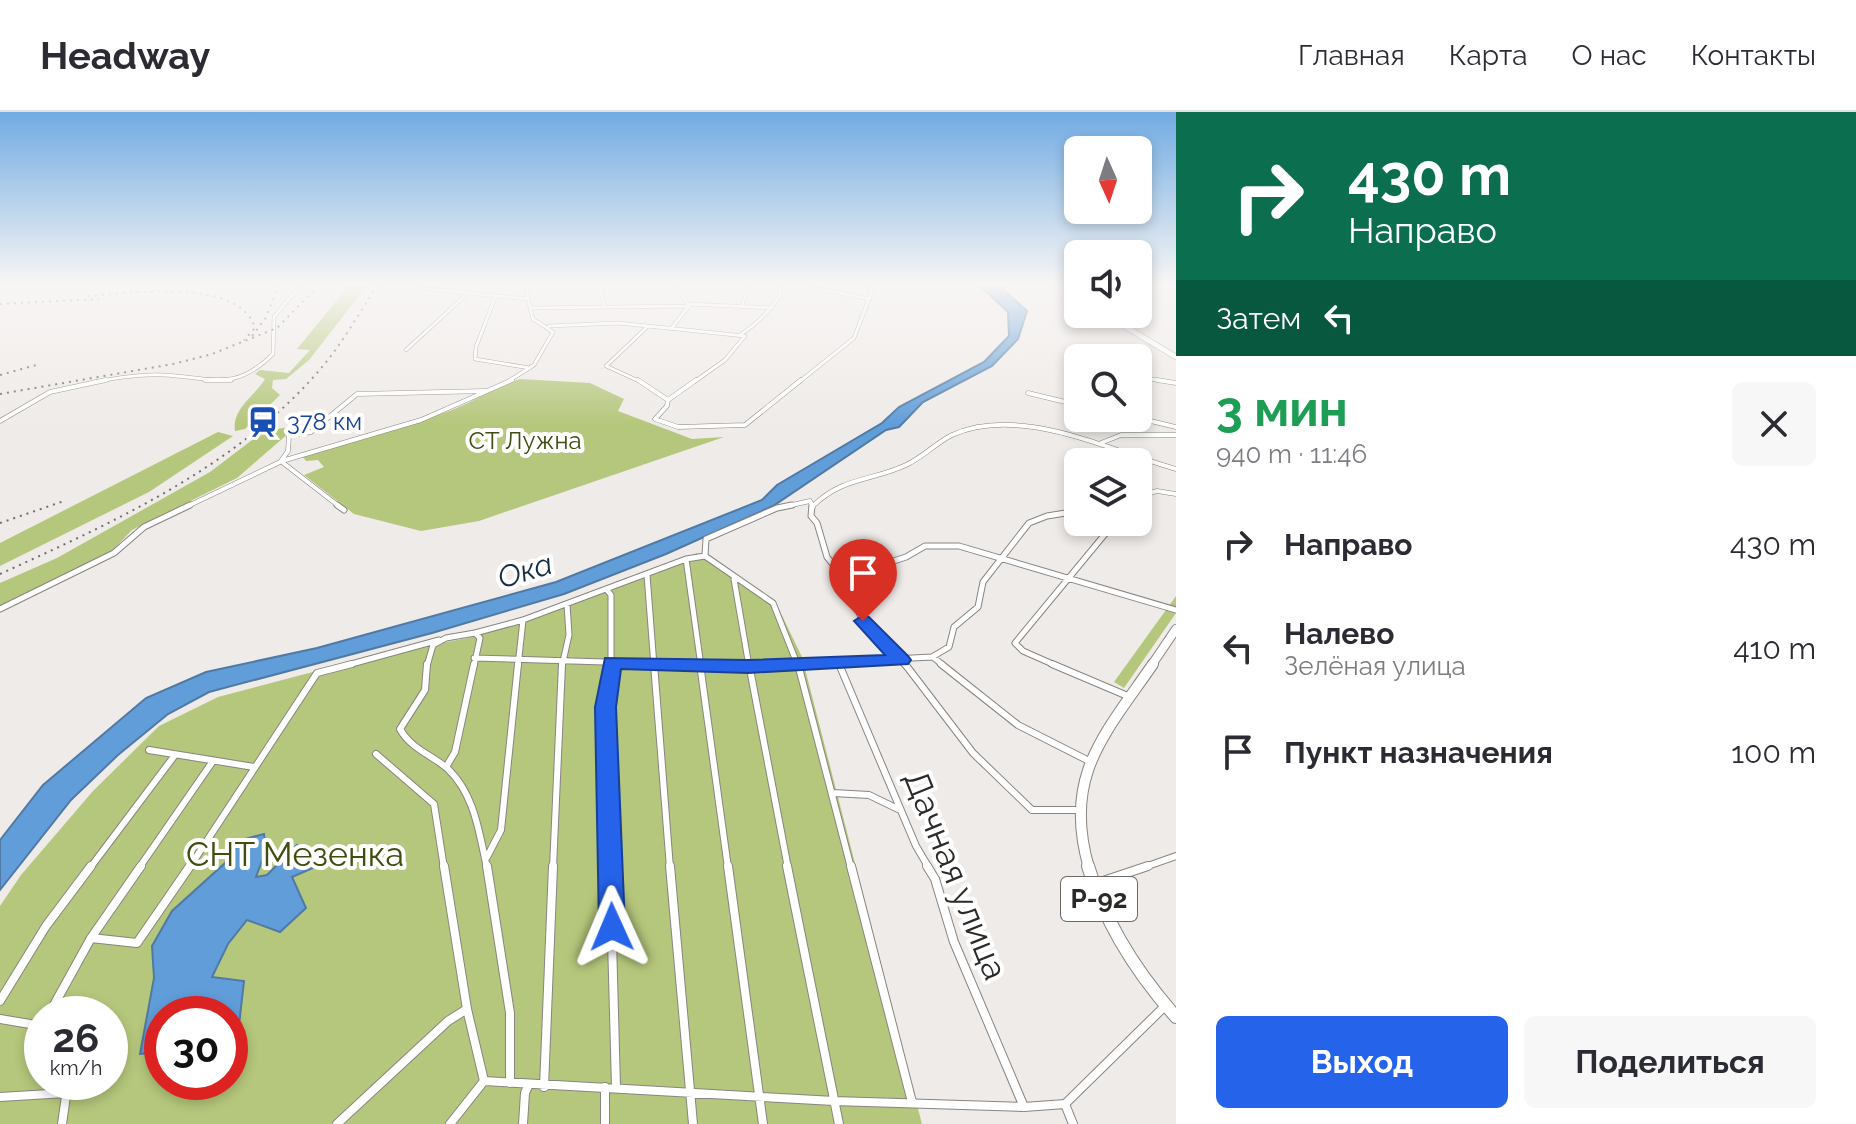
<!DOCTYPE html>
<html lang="ru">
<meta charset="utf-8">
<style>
:root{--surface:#fff;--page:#f7f7f7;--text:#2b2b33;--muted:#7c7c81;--line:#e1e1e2;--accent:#2563eb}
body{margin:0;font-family:Raleway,sans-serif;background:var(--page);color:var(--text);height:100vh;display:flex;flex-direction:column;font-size:30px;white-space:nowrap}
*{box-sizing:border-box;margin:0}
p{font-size:26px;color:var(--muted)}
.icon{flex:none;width:44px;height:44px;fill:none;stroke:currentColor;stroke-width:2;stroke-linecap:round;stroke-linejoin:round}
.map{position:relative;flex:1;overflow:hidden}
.details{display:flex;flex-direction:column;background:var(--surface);width:680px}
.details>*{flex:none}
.top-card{background:#0b6e4f;color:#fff;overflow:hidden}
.needle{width:52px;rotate:177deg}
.fabs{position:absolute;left:1064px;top:24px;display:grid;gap:16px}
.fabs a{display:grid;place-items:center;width:88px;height:88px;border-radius:12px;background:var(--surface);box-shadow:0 4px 12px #0003;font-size:40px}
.speed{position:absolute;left:24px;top:884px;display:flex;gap:16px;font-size:40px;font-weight:700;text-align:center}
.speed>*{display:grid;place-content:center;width:104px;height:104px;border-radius:50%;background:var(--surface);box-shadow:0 4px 12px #0003;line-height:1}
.speed small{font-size:20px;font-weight:400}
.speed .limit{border:12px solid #d22;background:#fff;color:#111}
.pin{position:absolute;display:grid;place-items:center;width:68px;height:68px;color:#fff;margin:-82px -34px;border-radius:50% 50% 50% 0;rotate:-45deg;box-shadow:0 0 8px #0007}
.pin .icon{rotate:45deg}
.me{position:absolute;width:88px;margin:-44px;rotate:359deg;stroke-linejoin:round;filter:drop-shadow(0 0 6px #0008)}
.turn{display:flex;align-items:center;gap:28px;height:168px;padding:0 40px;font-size:36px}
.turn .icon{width:104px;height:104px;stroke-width:2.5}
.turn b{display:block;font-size:56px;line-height:68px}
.then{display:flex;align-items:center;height:76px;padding:0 40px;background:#0003;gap:16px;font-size:30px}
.round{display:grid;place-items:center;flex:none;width:84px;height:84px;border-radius:12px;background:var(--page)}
.summary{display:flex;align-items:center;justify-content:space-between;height:136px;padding:0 40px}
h1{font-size:48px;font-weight:700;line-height:60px;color:#1e9e55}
.cta{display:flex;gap:16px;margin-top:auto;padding:16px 40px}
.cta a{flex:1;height:92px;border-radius:12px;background:var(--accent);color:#fff;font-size:32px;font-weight:700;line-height:92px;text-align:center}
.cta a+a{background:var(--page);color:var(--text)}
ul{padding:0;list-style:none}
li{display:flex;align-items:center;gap:24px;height:104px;padding:0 40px}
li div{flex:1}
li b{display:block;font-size:30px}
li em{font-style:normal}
header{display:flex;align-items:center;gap:48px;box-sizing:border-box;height:112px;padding:0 40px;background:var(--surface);border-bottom:2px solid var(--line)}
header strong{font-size:38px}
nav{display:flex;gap:44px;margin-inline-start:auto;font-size:28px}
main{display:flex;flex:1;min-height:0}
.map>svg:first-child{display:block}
.green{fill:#b5c77c;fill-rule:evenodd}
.water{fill:#609dd9;stroke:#507aa4;stroke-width:2}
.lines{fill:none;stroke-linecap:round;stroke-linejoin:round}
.street-far4-casing{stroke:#888581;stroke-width:4}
.street-far3-casing{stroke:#888581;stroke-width:5}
.street-far2-casing{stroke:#888581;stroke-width:7}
.street-far1-casing{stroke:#888581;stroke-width:8}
.street-casing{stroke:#888581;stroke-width:10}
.primary-far3-casing{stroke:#888581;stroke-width:6}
.primary-far2-casing{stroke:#888581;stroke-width:10}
.primary-far1-casing{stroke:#888581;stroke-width:12}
.primary-casing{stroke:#888581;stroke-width:14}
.street-far4{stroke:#fff;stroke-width:3}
.street-far3{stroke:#fff;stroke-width:4}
.street-far2{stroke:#fff;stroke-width:5}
.street-far1{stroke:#fff;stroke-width:6}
.street{stroke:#fff;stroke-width:8}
.primary-far3{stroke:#fff;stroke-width:5}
.primary-far2{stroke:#fff;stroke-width:8}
.primary-far1{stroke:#fff;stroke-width:10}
.primary{stroke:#fff;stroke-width:12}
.rail{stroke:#706e6c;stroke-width:2;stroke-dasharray:2 5;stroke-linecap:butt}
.route{fill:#2563eb;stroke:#184099;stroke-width:2}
.labels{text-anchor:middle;stroke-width:8;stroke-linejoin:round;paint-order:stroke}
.far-transit-label{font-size:24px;fill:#164399;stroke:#fff;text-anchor:start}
.far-park-label{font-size:24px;fill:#414c0f;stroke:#fff}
.shield{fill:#fff;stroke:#6b6a68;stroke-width:2}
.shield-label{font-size:26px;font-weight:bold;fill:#2b2a28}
.water-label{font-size:30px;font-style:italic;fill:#112b43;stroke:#fff}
.near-park-label{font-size:34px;fill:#414c0f;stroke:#fff}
.near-street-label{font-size:34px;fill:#2b2a28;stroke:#fff}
</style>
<header>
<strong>Headway</strong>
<nav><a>Главная</a><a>Карта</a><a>О нас</a><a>Контакты</a></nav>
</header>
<main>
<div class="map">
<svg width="1176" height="1012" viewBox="0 0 1176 1012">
<rect width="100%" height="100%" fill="#efebe8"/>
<path class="green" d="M351,171H369L309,248L286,267L273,268L272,276L280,283L245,317L235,319C232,296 254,285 265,267L255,262L260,258L289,261L310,238L297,237Z
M520,267L590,271L624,287L618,299L692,327L724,325L479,409L421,419L354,402L304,363L324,355L318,348L306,349L303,345C353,329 403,316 452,298C476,289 495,274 520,267Z
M297,314L237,366L132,418L109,442L0,495V471L57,446L210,360L264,319Z
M218,320L233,324L149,380L0,454V431Z
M697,441L776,491L802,545L922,1012H0V794L21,763L93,679L159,614L218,585L377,543L468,526ZM42,902H110V970H42ZM162,902H230V970H162Z
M1176,484V501L1124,576L1114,570Z"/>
<path class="water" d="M977,171H996L1027,199L1018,227L992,254L923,290L899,315L886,318L773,394L666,442L564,482L432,521L209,580L168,602L118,643L71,688L0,778V728L43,673L146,586L206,560L317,536L556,470L762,388L777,373L882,311L899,295L984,250L1009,224L1008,200Z
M264,722L266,738L256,765L267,763L297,733L325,746L313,756L292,765L306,796L280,820L247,808L228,832L212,865L244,869L239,913L230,915V902H162V940L140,942L154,866L152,834L172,799L225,751L241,728Z"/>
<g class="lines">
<defs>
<path id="street-far4" d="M415,171L419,176L528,187L533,207L553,220L534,253L507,270
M526,171L528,187
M598,171L605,195
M806,171L818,177L870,187
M496,183L476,235L475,247L530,256
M688,192L772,196
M742,193L751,171
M531,196L689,194
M549,214L618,211L745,224L725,248L694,270
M671,217L689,194L675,171
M740,223C757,212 770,199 781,182L777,171
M406,238L468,181
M1138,265L1170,270
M94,270C117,266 140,262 163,263C211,265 234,281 273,242L274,205L302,171
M641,270L606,254L646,216
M799,270L854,226L875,171"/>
<path id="street-far3" d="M205,268H231
M638,268L668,288
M696,268L668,288L667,294L655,307L678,315L745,313L801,268
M1157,268L1176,271
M1028,281L1078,293
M1138,306L1176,315
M0,309L50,280L106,268
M1101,331L1121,323H1176
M281,349L288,339L289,324L311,320L357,282L485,279
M282,350L340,395
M1138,384L1157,379L1176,382
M813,394C842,365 872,369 906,353C923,345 936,331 952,323C1020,292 1110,339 1176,357
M186,395L282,349L421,308L512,268
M783,395L810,389L813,395"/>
<path id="street-far2" d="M337,393L344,398
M792,393L777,396L706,427L705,444L773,491L798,554
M812,393L811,404L817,411L827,445L840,461L863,509L906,554
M686,447L701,554
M840,461L869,457L906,445L925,434H959L1176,498
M647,463L654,554
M734,467L749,554
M607,478L611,483V554
M0,497L114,441L144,415L190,393
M933,545L944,554
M474,546L734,554
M344,554L439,528
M427,554L433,533L446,526L475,521
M474,554L480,526L475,521L523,508L686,447L705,444
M518,554L523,508
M562,554L569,523L567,492
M756,554L932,545L949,535L954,515L978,495L983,470L1029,411L1047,404L1078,399
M1057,554L1023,539L1015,531L1115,410"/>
<path id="street-far1" d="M427,552L425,578L400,617C411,637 432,643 448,657C475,683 479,721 487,756
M654,552L670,756
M666,552H797
M700,552L728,756
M749,552L788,756
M798,552L851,756
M839,552L916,734L929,756
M905,552L973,641L1032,698H1079
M941,552L1018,613L1089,649
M1052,552L1130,585
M149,638L254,655
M376,642L434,692L444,756
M446,655L455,640L474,552
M833,681L869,683L900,698
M487,745L501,718L518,552
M90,756L175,643
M139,756L213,649
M189,756L317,561L352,552
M553,756L562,552
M610,756L605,595L612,552
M1142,756L1176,744"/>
<path id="street" d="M444,754L467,897L484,969
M487,754L510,901V971
M610,754L616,975
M670,754L693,1012
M728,754L763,1012
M787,754L839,1012
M851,754L912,990
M927,754L935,767L954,830L1024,995
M1094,772L1148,754
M91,826L137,831L190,754
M0,889L46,814L91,754
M49,902L91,826L141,754
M0,907L42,914
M544,975L553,754
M605,975V1012
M0,985L66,981
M1065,992L1073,1012
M62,1012L68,970
M337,1012L448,909L467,897
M450,1012L484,969L834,989L1024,995L1065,992L1164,895
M523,1012L525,981L529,972"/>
<path id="primary-far3" d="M1053,171L1078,186
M1104,202L1176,245"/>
<path id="primary-far2" d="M1151,554L1176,517"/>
<path id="primary-far1" d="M1089,756C1062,664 1105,622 1153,552"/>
<path id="primary" d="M1088,754C1105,812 1136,860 1176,905"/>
</defs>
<use href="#street-far4" class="street-far4-casing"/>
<use href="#street-far3" class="street-far3-casing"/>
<use href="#street-far2" class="street-far2-casing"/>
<use href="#street-far1" class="street-far1-casing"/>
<use href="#street" class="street-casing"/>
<use href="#primary-far3" class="primary-far3-casing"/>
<use href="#primary-far2" class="primary-far2-casing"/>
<use href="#primary-far1" class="primary-far1-casing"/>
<use href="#primary" class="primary-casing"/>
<use href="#street-far4" class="street-far4"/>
<use href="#street-far3" class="street-far3"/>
<use href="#street-far2" class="street-far2"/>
<use href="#street-far1" class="street-far1"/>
<use href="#street" class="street"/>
<use href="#primary-far3" class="primary-far3"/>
<use href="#primary-far2" class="primary-far2"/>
<use href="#primary-far1" class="primary-far1"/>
<use href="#primary" class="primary"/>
<path class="rail" d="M88,184C128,181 240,165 255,216L244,228
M0,192L99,187
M252,224L265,207L280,171
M0,263L40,252
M0,282L173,252L212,242L277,216L317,175
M0,411L64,389
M0,462C112,411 234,356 317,261C341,234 359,201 379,171"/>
</g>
<linearGradient id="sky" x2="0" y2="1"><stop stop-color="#71abe2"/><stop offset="0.55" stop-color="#f8f6f5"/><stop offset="1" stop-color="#f8f6f5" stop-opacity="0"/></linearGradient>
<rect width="1176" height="313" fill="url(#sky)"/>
<path class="route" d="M863,503L869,505L908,544L911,548L908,552L748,561L621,557L616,595L625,815L621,823L612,826L603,823L599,815L595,595L605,546L748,548L885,543L854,509Z"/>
<defs>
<symbol id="station-bare" viewBox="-9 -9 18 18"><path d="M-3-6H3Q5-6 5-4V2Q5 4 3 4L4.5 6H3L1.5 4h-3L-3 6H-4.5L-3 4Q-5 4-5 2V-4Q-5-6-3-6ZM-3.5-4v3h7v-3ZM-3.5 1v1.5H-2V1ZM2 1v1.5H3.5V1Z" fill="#1a4fb4" stroke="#fff" stroke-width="2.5" paint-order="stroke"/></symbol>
</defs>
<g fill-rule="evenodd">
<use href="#station-bare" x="241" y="288" width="44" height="44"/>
</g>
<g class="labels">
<g class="far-transit-label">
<text x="287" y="318">378 км</text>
</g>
<g class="far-park-label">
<text x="525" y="337">СТ Лужна</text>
</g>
<rect class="shield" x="1061" y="765" width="76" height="44" rx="6"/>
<g class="shield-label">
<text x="1099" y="796">Р-92</text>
</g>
<g class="water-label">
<text transform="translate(525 459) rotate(-17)" y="10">Ока</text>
</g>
<g class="near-park-label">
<text x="295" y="754">СНТ Мезенка</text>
</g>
<g class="near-street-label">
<text transform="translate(956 763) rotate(68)" y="12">Дачная улица</text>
</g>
</g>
</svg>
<div class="fabs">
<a><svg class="needle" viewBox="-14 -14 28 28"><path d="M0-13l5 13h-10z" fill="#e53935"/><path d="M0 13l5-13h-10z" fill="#7c7c81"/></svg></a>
<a><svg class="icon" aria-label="sound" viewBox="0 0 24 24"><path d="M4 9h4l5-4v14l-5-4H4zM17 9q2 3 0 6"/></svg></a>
<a><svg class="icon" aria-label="search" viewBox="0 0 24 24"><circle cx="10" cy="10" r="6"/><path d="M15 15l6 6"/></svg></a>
<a><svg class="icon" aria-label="layers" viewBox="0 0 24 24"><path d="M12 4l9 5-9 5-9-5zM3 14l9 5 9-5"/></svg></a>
</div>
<div class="speed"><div>26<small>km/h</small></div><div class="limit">30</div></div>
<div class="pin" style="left:863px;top:509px;background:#d93025"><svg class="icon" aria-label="arrive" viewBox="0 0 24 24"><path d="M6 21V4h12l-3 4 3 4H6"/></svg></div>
<svg class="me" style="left:612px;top:815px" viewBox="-20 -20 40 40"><path d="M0-17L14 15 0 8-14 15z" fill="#2563eb" stroke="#fff" stroke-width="4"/></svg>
</div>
<section class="details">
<div class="top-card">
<div class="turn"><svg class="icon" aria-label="right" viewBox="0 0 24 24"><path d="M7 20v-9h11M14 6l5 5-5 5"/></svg><div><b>430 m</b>Направо</div></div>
<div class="then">Затем<svg class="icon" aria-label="left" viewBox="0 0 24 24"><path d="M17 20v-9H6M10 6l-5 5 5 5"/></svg></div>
</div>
<div class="summary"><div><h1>3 мин</h1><p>940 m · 11:46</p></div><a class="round"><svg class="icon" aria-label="close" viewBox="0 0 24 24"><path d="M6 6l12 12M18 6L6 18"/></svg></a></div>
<ul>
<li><svg class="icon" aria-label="right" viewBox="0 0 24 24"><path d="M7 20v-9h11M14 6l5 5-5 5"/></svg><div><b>Направо</b></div><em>430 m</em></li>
<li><svg class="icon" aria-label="left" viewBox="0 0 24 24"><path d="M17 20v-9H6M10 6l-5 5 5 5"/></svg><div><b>Налево</b><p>Зелёная улица</p></div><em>410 m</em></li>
<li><svg class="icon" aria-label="arrive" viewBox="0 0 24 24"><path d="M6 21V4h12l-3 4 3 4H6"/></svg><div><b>Пункт назначения</b></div><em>100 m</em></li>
</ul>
<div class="cta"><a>Выход</a><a>Поделиться</a></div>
</section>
</main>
